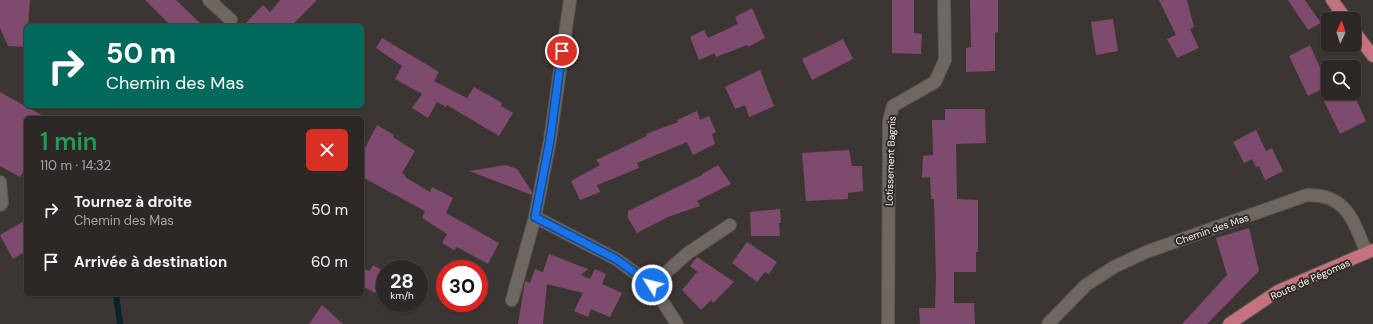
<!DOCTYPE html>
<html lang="fr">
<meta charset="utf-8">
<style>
:root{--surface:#2d2826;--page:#35302e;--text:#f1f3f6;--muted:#a7a6a7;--line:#484443}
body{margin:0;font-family:"DM Sans",sans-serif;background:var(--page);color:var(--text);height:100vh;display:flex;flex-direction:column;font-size:15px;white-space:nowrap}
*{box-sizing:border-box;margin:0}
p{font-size:13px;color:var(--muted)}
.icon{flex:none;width:22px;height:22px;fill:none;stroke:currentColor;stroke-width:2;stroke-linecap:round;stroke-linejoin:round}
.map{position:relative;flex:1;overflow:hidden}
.details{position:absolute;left:24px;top:116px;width:340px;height:180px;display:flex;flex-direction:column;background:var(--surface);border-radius:6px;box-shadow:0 1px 3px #0004,0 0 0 1px var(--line)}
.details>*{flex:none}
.top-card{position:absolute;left:24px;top:24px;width:340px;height:84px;border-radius:6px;box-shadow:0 1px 3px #0004,0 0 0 1px var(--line);background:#00695c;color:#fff;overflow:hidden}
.needle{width:26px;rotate:4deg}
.controls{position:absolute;left:1321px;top:12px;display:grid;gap:8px}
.controls a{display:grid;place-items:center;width:40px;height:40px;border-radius:6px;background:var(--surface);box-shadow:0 1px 3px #0004,0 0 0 1px var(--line);font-size:20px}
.speed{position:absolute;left:376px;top:260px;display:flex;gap:8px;font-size:20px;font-weight:700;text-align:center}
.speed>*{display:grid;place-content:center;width:52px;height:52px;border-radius:50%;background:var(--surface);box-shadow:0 1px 3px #0004,0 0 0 1px var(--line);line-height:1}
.speed small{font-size:10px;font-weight:400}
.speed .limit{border:6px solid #d22;background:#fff;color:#111}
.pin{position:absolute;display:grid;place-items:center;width:34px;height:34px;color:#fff;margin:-17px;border:2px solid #fff;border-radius:50%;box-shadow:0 1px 4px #0007}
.me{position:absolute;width:44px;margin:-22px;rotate:306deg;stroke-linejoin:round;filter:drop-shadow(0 0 3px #0008)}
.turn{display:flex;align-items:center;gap:14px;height:84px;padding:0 16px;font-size:18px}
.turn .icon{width:52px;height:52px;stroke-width:2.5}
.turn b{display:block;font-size:28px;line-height:34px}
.round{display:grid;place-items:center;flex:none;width:42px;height:42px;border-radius:6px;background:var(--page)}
.headline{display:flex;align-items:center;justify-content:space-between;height:68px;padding:0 16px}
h1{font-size:24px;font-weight:600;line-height:30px;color:#1e9e55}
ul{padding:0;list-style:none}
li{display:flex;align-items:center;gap:12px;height:52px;padding:0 16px}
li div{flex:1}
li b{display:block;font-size:15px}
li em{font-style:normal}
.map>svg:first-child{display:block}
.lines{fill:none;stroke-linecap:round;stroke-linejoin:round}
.stream{stroke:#0c232c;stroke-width:6}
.building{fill:#7e4b6f}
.street-casing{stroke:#5a5552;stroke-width:14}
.primary-casing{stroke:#5a5552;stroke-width:14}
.street{stroke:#6e6762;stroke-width:12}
.primary{stroke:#c4727e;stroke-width:12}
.route-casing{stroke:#114b97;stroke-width:10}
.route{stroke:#1a73e8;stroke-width:7}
.labels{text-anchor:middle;stroke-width:4;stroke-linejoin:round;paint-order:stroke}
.street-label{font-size:10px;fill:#f7f3f1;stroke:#322c28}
</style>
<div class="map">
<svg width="1373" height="324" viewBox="0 0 1373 324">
<rect width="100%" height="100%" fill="#3c3632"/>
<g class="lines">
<path class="stream" d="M116,294L120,324"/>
</g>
<path class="building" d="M0,0H30L28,26H26V47L8,46L0,28Z
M145,0H176L203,26H171Z
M280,0H317L291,26H243L263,5L270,12Z
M892,0H914V33L922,34L921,54L892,53Z
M970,0H998V32L995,33V71L966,72V48L971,47Z
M1159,0H1187L1194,27L1190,29L1199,48L1177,58L1167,39L1176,35Z
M1288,0H1305L1321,23L1308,30Z
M752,8L765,38L748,47L747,45L716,57L715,53L699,60L690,37L704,30L708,38L738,24L735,17Z
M1113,19L1118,51L1096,55L1091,22Z
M382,38L439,72L434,81L467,98L474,87L502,103L501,106L513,113L499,136L447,105L446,107L437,102L428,118L412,108L422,94L395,79L402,66L376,48Z
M843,39L853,59L812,80L802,59Z
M1310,45L1328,86L1308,96L1289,56Z
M760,70L774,106L749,117L745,105L735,109L725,87Z
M0,92L47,118H26V167L20,177L0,166Z
M1320,93H1353L1366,121L1340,134Z
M945,109H985L986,143L956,144L957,199L978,200V252H976V272H954V303H974L975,324H920L919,308H935L936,277L934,199H931L930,177L922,178L923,156L933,155L932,120H945Z
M697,111L700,120L709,116L716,132L712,134L715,144L693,155L687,142L637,163L639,168L597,185L600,192L580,200L571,181L600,165L596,160L647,136L646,134L678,122L677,120Z
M377,125L394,135L393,137L415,151L402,173L406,176L405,177L430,192L432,187L453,198L446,213L499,243L488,264L457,247L454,250L442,243L447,234L422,218L425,211L362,177V154Z
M1256,130L1266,151L1272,148L1283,171L1265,180L1259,166L1256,167L1252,159L1244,163L1233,142Z
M849,150L852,166H862L863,191L848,193V199L806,201L802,153Z
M506,165L517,169L532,192V195L469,171Z
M718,165L731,184L697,201L700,206L668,217L637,233L628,218V211L702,175V174Z
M780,209L781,223H779L780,236H751L750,212Z
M26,220V251L13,259L0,235Z
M1249,228L1259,271L1207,324H1182L1227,275L1216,238Z
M747,242L777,262L769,274L765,272L757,282L732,263Z
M549,254L588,269L581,275L590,279L595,269L606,274L602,284L622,293L610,317L591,309L588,317L574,311L583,293L547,284L543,324H518L525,281L530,283L535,269L543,272Z
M697,257L734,282L713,303L711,300L701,310L682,290L697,272L700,274L690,266Z
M373,265L385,272V298L362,286V269L370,271Z
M322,305L343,324H309Z"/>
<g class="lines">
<defs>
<path id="street" d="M209,0L231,20
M570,0L550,140L535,217L616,259L652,285L677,324
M0,182L2,203L0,205
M652,285L688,253L730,225
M512,300L535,217
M888,324L889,121L893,106L935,82L945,60L944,0
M1048,324L1086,285L1114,267L1146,252L1307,195C1348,194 1353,222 1367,253"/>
<path id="primary" d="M1332,0L1346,19
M1354,31L1373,56
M1229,324L1278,291L1373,250"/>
</defs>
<use href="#street" class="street-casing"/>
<use href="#primary" class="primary-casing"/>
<use href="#street" class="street"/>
<use href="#primary" class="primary"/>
</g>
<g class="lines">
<defs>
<path id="route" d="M562,51L550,140L535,217L616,259L652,285"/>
</defs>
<use href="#route" class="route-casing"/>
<use href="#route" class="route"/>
</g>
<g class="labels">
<g class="street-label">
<text transform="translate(890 161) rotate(-88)" y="4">Lotissement Bagnis</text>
<text transform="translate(1212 229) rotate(-19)" y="4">Chemin des Mas</text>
<text transform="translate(1310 279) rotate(-24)" y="4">Route de Pégomas</text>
</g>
</g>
</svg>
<div class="controls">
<a><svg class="needle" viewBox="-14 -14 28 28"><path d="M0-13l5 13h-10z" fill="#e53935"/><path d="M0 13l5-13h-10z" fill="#a7a6a7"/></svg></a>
<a><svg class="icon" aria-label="search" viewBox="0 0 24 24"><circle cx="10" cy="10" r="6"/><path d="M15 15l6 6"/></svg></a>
</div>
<div class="speed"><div>28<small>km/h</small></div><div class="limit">30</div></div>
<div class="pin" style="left:562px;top:51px;background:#d93025"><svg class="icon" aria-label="arrive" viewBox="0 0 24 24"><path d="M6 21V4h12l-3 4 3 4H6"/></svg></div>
<svg class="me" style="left:652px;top:285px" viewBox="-20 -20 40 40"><circle r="17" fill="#1a73e8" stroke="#fff" stroke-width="3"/><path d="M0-11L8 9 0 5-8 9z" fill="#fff"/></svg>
<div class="top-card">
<div class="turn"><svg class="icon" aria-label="right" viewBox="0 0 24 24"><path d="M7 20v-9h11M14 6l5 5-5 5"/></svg><div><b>50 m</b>Chemin des Mas</div></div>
</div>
<section class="details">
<div class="headline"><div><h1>1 min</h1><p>110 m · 14:32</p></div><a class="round" style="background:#d93025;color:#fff"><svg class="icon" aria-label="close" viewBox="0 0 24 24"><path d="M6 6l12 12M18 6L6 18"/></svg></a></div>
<ul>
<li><svg class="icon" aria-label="right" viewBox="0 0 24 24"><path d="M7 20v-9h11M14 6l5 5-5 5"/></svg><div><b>Tournez à droite</b><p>Chemin des Mas</p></div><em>50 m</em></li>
<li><svg class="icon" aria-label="arrive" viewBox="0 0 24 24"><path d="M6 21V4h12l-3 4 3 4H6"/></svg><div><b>Arrivée à destination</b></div><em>60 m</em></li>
</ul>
</section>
</div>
